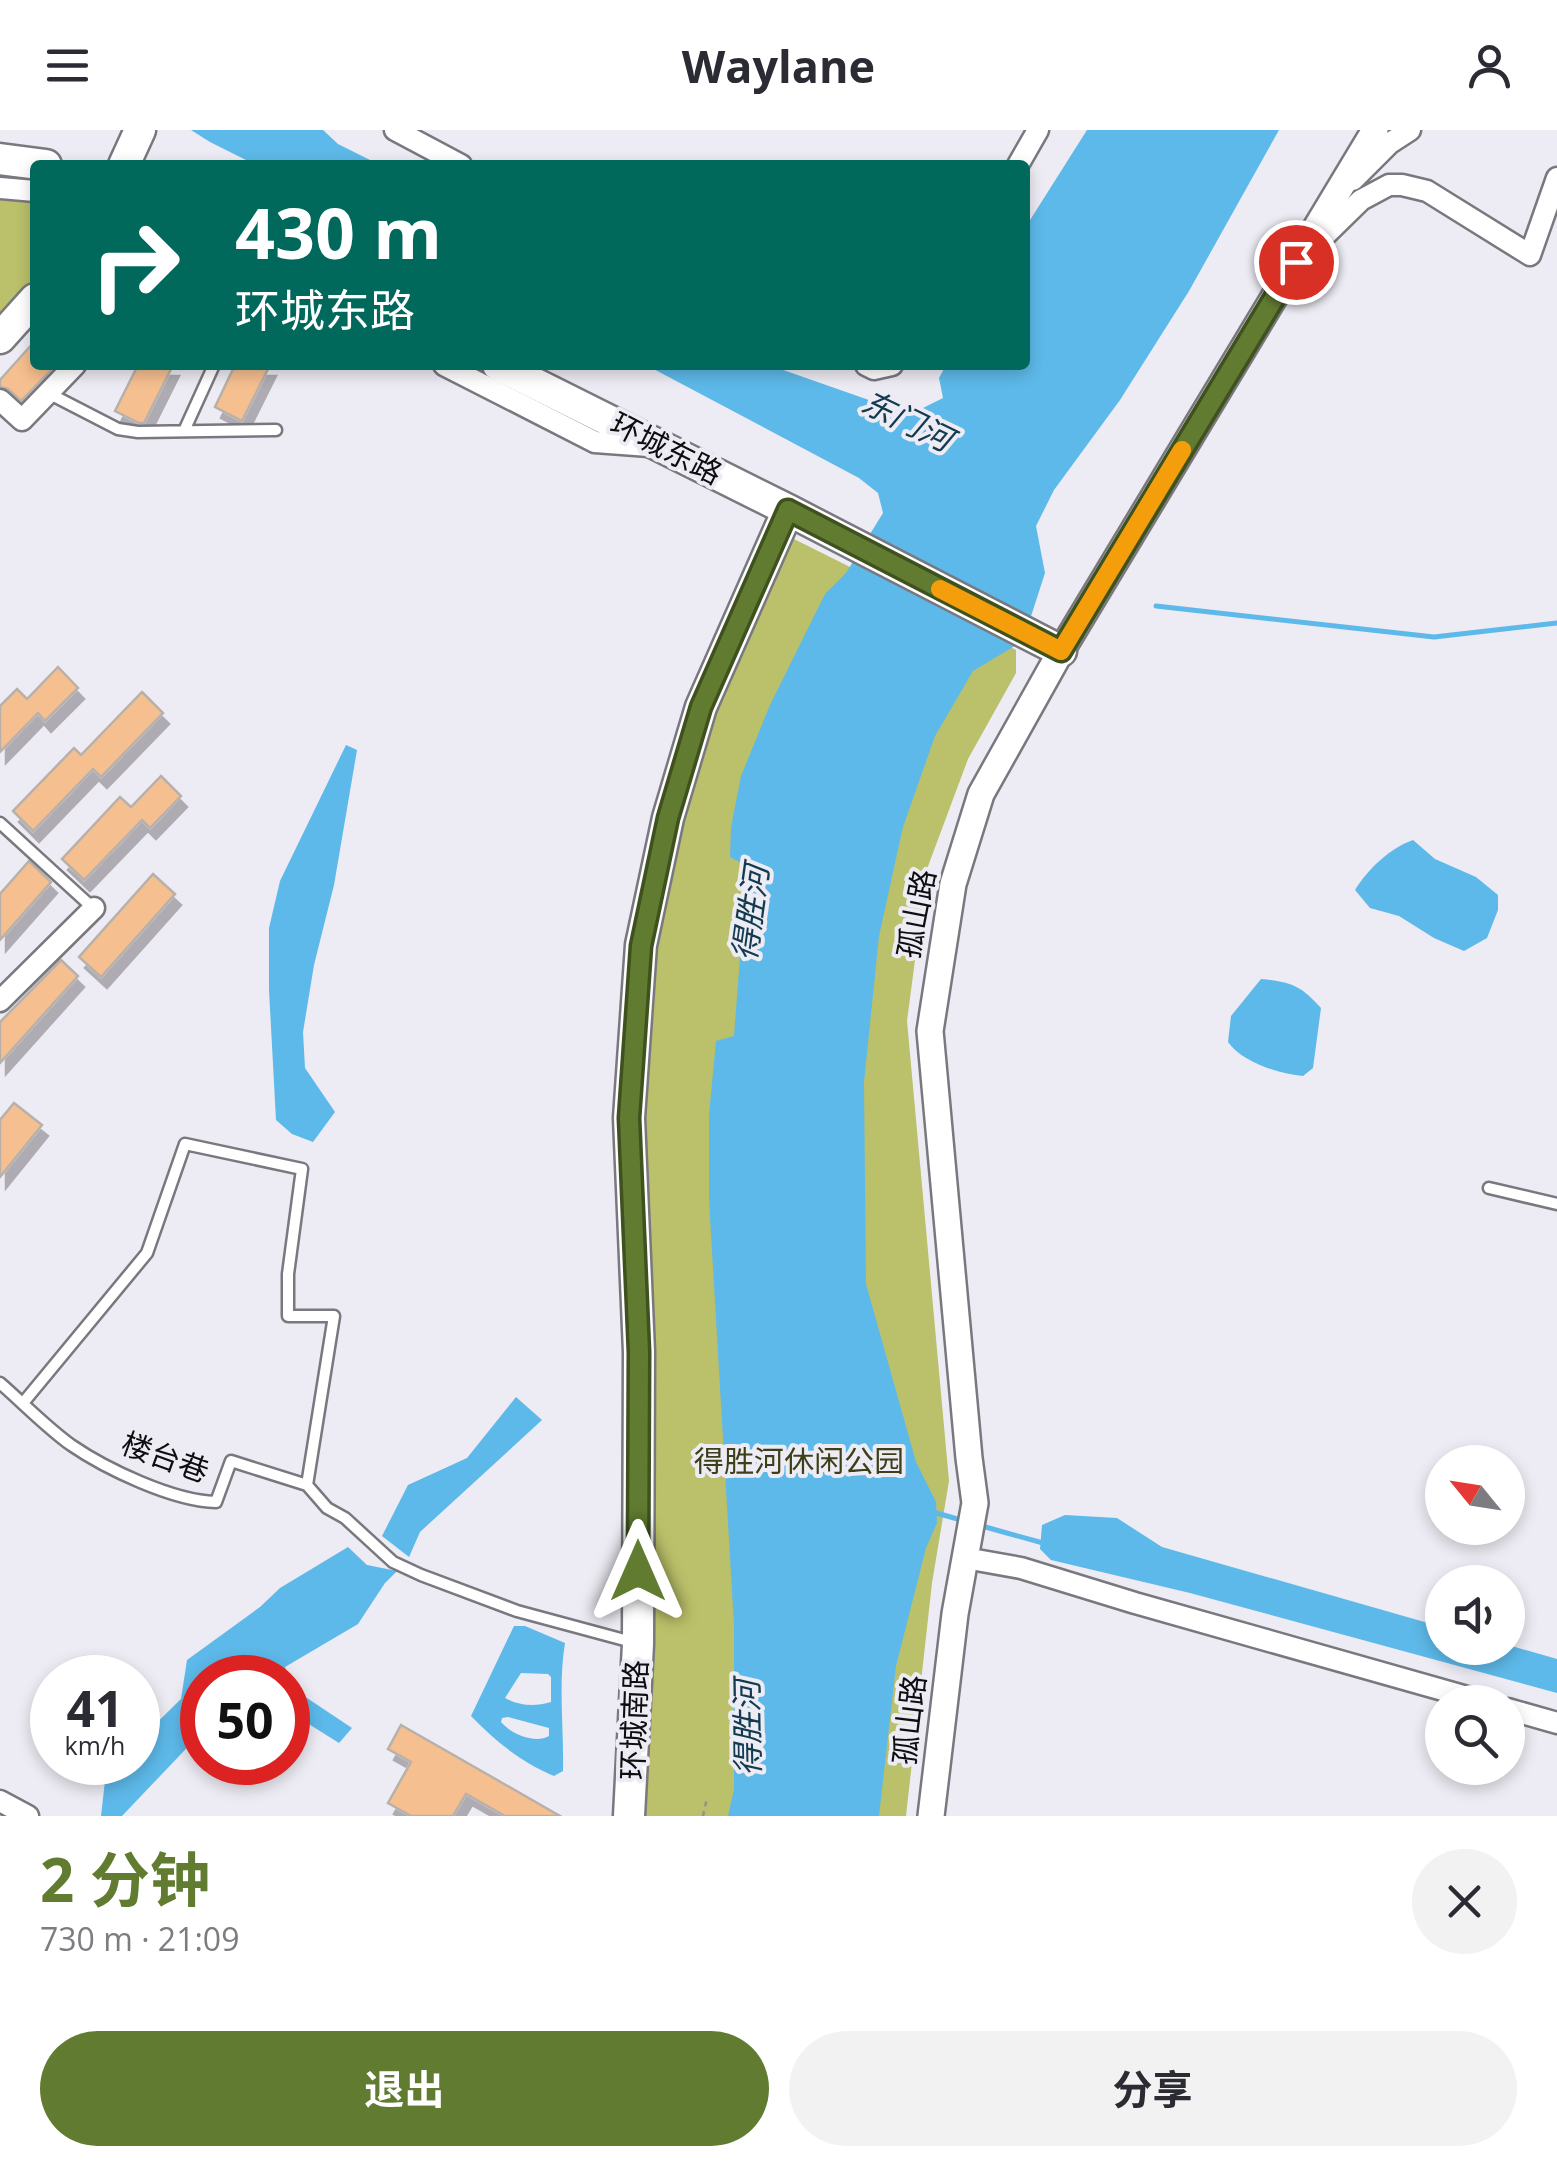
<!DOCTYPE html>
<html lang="zh">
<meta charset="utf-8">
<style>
:root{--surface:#fff;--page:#f2f2f3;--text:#2b2b33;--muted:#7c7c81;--accent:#617c30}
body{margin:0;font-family:"Open Sans","Noto Sans SC",sans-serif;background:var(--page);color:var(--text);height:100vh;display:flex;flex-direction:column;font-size:38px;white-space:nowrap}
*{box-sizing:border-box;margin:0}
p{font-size:32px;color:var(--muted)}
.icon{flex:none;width:55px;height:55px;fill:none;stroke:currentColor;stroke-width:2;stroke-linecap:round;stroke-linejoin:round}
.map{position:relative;height:1686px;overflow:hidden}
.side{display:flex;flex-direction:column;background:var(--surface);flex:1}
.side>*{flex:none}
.top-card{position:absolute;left:30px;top:30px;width:1000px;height:210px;border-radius:10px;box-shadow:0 5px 15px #0003;background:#00695c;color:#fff;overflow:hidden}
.needle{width:65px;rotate:300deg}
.tools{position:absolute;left:1425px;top:1315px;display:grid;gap:20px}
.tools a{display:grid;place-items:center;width:100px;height:100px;border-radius:50%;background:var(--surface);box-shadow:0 5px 15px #0003;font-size:50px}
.speed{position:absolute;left:30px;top:1525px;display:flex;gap:20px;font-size:50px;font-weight:700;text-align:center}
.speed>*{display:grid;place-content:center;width:130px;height:130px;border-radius:50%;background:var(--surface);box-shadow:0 5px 15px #0003;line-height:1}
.speed small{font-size:25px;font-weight:400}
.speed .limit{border:15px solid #d22;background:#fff;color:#111}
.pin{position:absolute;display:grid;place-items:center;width:85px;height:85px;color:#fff;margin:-42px;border:5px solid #fff;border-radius:50%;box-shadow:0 2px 10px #0007}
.me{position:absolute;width:110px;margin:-55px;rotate:0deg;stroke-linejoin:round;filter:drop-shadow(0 0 8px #0008)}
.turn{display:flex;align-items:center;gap:35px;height:210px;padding:0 40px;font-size:45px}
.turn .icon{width:130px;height:130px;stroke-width:2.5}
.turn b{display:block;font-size:70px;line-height:85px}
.round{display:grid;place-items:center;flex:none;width:105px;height:105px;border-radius:52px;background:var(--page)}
.overview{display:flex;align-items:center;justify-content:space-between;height:170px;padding:0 40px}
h1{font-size:60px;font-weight:700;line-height:75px;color:var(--accent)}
.button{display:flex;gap:20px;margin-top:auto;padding:20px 40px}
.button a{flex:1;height:115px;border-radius:60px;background:var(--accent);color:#fff;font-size:40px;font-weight:700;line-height:115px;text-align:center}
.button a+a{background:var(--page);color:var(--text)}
header{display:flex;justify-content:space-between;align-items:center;height:130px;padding:0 40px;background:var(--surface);font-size:45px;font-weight:700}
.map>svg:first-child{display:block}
.green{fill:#bbc06a}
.water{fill:#5db9e9;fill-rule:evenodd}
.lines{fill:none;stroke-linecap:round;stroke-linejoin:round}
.stream{stroke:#5db9e9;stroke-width:5}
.building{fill:#f6bf8f;stroke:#b8b1ab;stroke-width:2.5;filter:url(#shadow)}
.service-casing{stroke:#79787f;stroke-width:15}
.minor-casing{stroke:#79787f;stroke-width:25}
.tertiary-casing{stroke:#79787f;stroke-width:30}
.secondary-casing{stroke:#79787f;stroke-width:35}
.path{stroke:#939197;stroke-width:2.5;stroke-dasharray:5 5;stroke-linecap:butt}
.service{stroke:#fff;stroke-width:10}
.minor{stroke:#fff;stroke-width:20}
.tertiary{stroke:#fff;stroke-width:25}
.secondary{stroke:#fff;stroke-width:30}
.route-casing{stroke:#3f511f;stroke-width:25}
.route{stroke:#617c30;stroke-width:18}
.slow{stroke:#f59e0b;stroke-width:18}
.labels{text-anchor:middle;stroke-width:8;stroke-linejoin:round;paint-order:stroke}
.street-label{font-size:30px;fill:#0e0d10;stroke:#edebf3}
.park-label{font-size:30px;fill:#3d3f19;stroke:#edebf3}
.water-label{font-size:32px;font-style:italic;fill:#133b4f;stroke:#edebf3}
</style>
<header><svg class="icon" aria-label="menu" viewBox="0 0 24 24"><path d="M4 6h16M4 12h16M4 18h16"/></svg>Waylane<svg class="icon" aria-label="person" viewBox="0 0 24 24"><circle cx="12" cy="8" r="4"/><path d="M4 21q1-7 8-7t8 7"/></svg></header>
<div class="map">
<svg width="1557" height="1686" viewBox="0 0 1557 1686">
<defs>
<filter id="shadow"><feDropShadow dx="6" dy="11" stdDeviation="0" flood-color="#0004"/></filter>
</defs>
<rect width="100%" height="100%" fill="#edebf3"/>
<path class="green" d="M0,67L35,71V146L0,185Z
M784,404L1016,520V543L968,629L927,739L907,891L949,1351L932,1453L906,1686H644L654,1478L644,1010L651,820L706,611Z"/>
<path class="water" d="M191,0H323L338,14L380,35H256L210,12Z
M1087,0H1279L1189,161L1120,270L1054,360L1036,396L1045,443L1023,511L973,541L935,606L903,697L879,806L864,952L866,1154L916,1332L936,1372L937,1393L926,1418L896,1536L879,1686H728L734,1659V1495L709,1070V985L716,911L734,906L747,736L730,727L731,697L741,646L770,575L825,464L846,443L883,383L878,363L859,348L646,235H769L906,283L921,279L943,268L939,248L946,235H1025V98Z
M346,615L357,620L334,755L314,835L303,902L305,938L335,982L313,1012L292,1004L276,990L269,860V798L280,751Z
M1413,710L1435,729L1476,747L1498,765V780L1487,808L1464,821L1434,808L1399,786L1370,778L1355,760C1368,739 1390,718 1413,710Z
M1261,849C1292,852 1300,855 1321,878L1313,938L1303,946C1279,944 1242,932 1228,912L1231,886Z
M516,1267L542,1290L420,1402L409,1427L382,1406L408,1355L467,1328Z
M1065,1385L1117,1388L1162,1417L1442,1497V1518H1508V1515L1557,1529V1563L1190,1463L1051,1430L1040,1419L1042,1395Z
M348,1417L367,1435L397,1441L385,1453L358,1494L285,1537L292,1558L352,1598L339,1613L288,1581V1548H202V1602L122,1686H101L106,1642L116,1633L138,1632V1611L181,1569L187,1530L260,1477L280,1458Z
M514,1496H525L565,1513C558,1555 564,1599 563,1641L554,1646C521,1632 496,1612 471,1586ZM521,1543L548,1544L551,1547V1572C535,1577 519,1576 505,1568ZM508,1587L549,1598V1606C535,1614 511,1604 501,1592L502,1588Z"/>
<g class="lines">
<path class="stream" d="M1156,476L1434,507L1557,493
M933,1382L961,1390
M982,1396L1043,1413"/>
</g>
<path class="building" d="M35,211V235H56L21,271L8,259L0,257V250Z
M138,235H173L144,293H139L115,281Z
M235,235H270L242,291L215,277Z
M58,537L78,558L45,591L38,583L0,622V576L17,559L27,569Z
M142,562L163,583L101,647L93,639L33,701L13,681L74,618L81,625Z
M161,646L181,666L150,698L142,690L84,750L62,729L120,667L131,677Z
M29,731L51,752L0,810V764Z
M153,744L175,764L101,847L79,827Z
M61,830L78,846L0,933V892Z
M14,973L42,995L0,1047V990Z
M401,1595L478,1639L560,1686H505L466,1664L453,1686H411L388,1673L411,1632L388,1619Z"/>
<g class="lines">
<defs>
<path id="service" d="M50,264L118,299L138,302L276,300
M184,301L214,235
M0,693L93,778
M1489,1058L1557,1074
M0,1253C23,1273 46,1297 71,1315C106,1339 173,1371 216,1372L231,1331L307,1355
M23,1273L147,1123L185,1014L302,1039L288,1144V1186H334L307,1355L327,1378L345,1388L393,1432L421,1445L517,1481L632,1512"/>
<path id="minor" d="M395,0L461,35
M1018,35L1038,0
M1353,50L1390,13L1410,0
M0,58L35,61
M1309,121L1361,70L1389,55H1402L1427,61L1530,125L1557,48
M444,235L595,312L649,316
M866,235L874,239L892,235
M0,270L22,290L75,235
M0,871L94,778
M965,1428L1021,1438L1135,1473L1485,1572
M1508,1579L1557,1593
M0,1671L28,1686"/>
<path id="tertiary" d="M931,1686L955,1484L975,1373L969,1328L930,901L953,754L981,664L1061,521L1375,0"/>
<path id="secondary" d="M0,29L46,35
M124,35L140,0
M0,208L35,169
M498,235L788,380L1061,521
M629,1686L638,1514L639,1222L629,988L641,815L668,688L701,577L788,380"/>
</defs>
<use href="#service" class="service-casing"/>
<use href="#minor" class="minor-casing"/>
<use href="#tertiary" class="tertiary-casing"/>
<use href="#secondary" class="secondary-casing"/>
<path class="path" d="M703,1686L707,1668"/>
<use href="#service" class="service"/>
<use href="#minor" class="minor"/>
<use href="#tertiary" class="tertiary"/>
<use href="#secondary" class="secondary"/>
</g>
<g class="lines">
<defs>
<path id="route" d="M638,1441L639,1222L629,988L641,816L668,688L701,577L788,380L1061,521L1296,132"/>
</defs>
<use href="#route" class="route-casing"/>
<use href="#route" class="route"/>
<path class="slow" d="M940,459L1061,521L1182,320"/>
</g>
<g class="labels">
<g class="street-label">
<text transform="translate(666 319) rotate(27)" y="10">环城东路</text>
<text transform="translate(917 784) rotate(-79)" y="10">孤山路</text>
<text transform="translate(165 1328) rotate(20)" y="10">楼台巷</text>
<text transform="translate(635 1590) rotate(-88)" y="10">环城南路</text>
<text transform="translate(910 1590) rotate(-83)" y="10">孤山路</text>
</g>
<g class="park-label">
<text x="799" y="1342">得胜河休闲公园</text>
</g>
<g class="water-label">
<text transform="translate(907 291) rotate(26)" y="11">东门河</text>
<text transform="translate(751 783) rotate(-82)" y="11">得胜河</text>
<text transform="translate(748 1598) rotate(-91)" y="11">得胜河</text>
</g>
</g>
</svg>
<div class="tools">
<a><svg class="needle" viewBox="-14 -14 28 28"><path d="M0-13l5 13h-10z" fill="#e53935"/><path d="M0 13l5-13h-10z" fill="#7c7c81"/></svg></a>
<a><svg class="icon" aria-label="sound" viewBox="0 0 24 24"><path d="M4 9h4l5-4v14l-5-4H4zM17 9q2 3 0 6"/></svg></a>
<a><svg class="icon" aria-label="search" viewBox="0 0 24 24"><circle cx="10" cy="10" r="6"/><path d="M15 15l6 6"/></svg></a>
</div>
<div class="speed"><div>41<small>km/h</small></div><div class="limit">50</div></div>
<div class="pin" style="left:1296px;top:132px;background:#d93025"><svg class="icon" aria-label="arrive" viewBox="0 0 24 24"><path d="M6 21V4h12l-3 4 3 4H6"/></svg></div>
<svg class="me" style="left:638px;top:1441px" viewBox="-20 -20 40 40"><path d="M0-17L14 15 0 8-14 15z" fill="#617c30" stroke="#fff" stroke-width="4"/></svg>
<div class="top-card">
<div class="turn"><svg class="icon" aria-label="right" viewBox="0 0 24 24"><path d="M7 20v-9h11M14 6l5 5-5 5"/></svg><div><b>430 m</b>环城东路</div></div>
</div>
</div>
<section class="side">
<div class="overview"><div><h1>2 分钟</h1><p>730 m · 21:09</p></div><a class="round"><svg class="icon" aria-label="close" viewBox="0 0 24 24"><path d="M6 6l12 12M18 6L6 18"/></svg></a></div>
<div class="button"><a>退出</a><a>分享</a></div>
</section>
